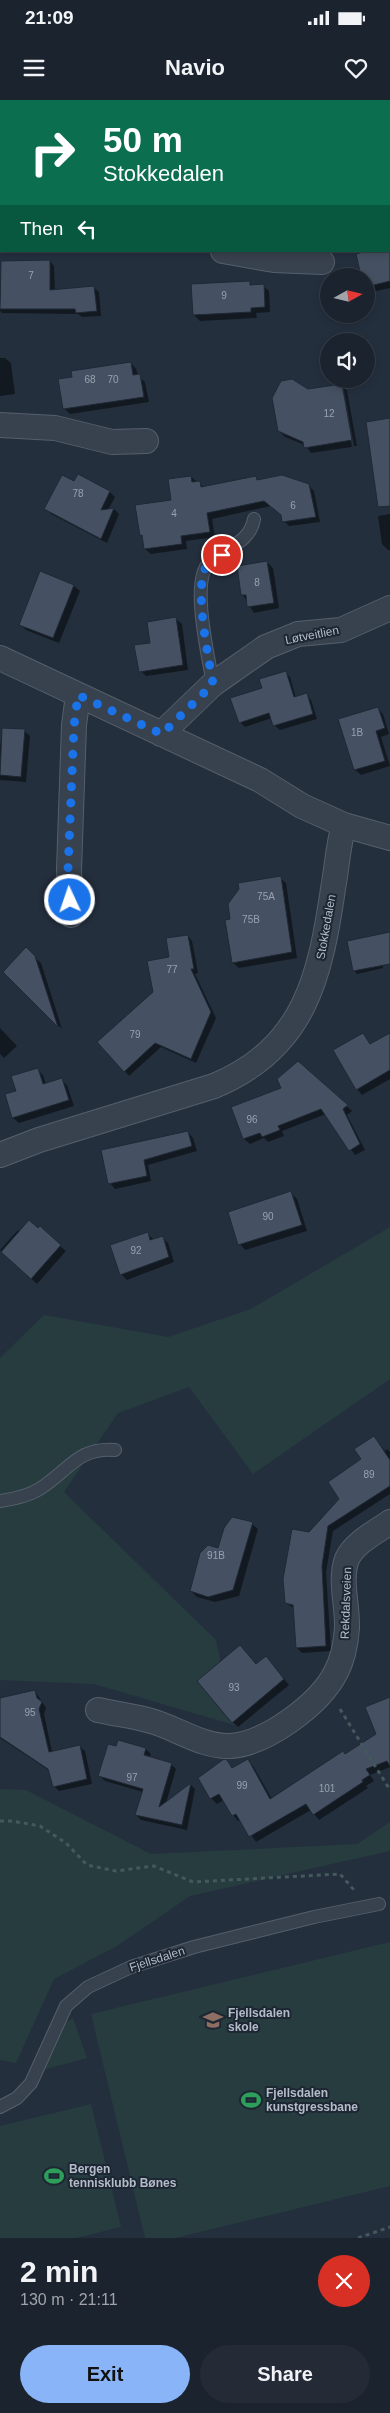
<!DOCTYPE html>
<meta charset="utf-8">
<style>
:root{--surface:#1b232e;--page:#242b36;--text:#f1f3f6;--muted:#a0a4aa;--line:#39404a;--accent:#8ab4f8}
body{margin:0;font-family:Arial,sans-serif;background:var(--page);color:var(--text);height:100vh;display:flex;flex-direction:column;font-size:19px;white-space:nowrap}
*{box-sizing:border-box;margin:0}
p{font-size:16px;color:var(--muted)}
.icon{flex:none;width:28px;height:28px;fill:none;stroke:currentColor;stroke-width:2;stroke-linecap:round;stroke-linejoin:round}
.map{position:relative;height:2138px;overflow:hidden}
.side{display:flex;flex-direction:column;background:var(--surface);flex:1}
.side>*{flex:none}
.hud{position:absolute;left:0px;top:0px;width:390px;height:152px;box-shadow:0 2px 8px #0003,0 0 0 1px var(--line);background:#0b6e4f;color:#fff;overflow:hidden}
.needle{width:32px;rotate:82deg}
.controls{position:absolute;left:320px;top:168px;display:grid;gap:10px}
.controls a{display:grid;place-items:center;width:55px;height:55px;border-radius:50%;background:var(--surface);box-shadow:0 2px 8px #0003,0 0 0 1px var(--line);font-size:25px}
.pin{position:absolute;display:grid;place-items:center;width:42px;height:42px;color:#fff;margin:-21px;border:2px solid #fff;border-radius:50%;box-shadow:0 1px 5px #0007}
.me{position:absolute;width:55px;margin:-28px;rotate:357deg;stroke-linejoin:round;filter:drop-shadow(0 0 4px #0008)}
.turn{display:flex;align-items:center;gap:18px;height:105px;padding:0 20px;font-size:22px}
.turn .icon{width:65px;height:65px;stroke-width:2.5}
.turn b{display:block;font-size:35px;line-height:42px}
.then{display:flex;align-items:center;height:48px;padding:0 20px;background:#0003;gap:10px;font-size:19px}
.round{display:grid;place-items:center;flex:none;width:52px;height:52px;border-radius:26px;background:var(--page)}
.head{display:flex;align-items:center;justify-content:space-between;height:85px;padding:0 20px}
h1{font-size:30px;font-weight:700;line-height:38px}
.button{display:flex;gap:10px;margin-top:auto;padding:10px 20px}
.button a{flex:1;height:58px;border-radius:30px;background:var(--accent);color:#111;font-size:20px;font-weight:700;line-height:58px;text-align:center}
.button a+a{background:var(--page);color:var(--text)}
.status{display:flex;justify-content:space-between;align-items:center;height:35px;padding:0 25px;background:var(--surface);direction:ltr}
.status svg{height:14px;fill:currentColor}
header{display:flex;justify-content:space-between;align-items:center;height:65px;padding:0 20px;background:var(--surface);font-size:22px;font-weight:700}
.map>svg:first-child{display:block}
.green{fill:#263c3f}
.shadow{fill:#0007}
.building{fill:#455162;stroke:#1f2835}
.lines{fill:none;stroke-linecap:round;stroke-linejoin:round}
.service-casing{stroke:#565f6c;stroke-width:14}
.minor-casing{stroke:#565f6c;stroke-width:26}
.path{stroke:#44595c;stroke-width:3;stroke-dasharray:4 4;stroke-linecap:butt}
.service{stroke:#38414e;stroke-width:12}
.minor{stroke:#38414e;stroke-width:24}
.route{stroke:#1a73e8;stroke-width:9;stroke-dasharray:0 16.2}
.labels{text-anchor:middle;stroke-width:4;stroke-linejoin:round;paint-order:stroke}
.number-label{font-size:10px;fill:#98a1af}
.street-label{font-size:12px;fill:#b4bcc9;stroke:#1d2633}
.poi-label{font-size:12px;font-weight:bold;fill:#b4bcc9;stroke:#1d2633;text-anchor:start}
</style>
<div class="status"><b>21:09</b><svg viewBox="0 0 49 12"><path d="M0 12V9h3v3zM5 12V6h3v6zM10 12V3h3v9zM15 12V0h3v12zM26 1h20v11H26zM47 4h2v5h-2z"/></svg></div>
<header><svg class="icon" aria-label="menu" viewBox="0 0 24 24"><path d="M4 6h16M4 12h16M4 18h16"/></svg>Navio<svg class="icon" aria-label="heart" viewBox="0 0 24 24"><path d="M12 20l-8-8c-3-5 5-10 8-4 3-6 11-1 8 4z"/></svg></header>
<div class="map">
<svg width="390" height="2138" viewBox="0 0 390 2138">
<rect width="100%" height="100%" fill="#242f3e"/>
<path class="green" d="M390,1127V1279L253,1374L189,1287L118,1313L64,1392L216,1540L234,1625L94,1584L0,1580V1258L44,1215L168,1237L251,1209Z
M0,1689L26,1690L151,1754L357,1744L390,1722V1751L190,1796L117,1846L54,1879L16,1963L0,1960Z
M390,1842V2086L175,2138H145L91,1914Z
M73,1918L87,1958L43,1970L61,1925Z
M91,2004L121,2127L76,2138H0V2026Z"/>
<path class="shadow" d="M79,0H121L120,1Z
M139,0H208L207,1Z
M238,0H283L285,1H238Z
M0,28H1L0,83Z
M389,69H390V96L389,95Z
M390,146V188L371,192L366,188V176H362L357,155L389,151Z
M50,161L54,166L55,191L94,188L99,192L101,216L82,217L78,214L2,213L0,211V195Z
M249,182L253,186H263L269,191L270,212L256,213L257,218L200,221L194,215Z
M0,258H5L11,263L15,294L0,296Z
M131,263L136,269L138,276L145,282L149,302L70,314L64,308Z
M342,285L347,291L357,346H354L344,290H342L352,347L311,353L305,345L285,337L279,331L308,291Z
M78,376L110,392L115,397L108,410L114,409L119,414L107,443L51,414L46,408L75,383Z
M191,377L205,388L255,377L259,381L308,385L314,391L320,422L289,426L284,421L282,415L271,406L212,419L215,437L186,441L187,449L151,454L145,449L144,438L141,435Z
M390,414V450H388L382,444L378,416Z
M267,462L273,468L279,508L254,513L243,495Z
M41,473L74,486L80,491L59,543L26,530L20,524Z
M176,519L182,524L188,570L146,576L140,570L151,544Z
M285,572L290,577L296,598L306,595L311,600L317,619L280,630L274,625L272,618L245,627L240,622Z
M377,608L383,614L389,634L381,637L390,666L361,675L355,670Z
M3,629L24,631L30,636L26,682L0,680V647Z
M280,778L286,783L297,858L239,868L233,863L232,820Z
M188,836L192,841L198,873L195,874L216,918L196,963L161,947L129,976L125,971L154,892L171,858Z
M377,840L383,868L357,874L355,871L348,842Z
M34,857L41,863L62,929L11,878Z
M0,928L17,946L4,958L0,954Z
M363,935L371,945L390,936V979L362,995L357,989Z
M298,963L352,1011L347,1015L365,1050L355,1055L326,1014L282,1031L284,1036L268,1042L264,1038L250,1044L244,1039L282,988Z
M37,969L43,975L46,984L61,979L67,985L74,1006L19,1023L13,1018L18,991Z
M188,1032L193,1038L197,1051L148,1065L151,1081L115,1089L110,1083L103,1051Z
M291,1093L297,1099L307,1131L245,1150L240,1144Z
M18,1130L60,1146L66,1151L37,1184L0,1150Z
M148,1134L154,1140L162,1138L168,1143L174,1162L127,1180L121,1174Z
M374,1337L385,1351L387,1349L390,1352V1394L333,1431L326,1472L331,1551L302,1553L297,1548L295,1509L286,1503L310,1434L341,1399Z
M252,1424L258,1429L239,1496L215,1502L197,1497L191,1491L219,1450Z
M271,1563L289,1585L238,1627L233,1622L256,1566Z
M35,1591L46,1608L44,1614L52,1652L79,1646L85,1651L92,1684L59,1691L54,1686L50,1671L0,1638V1599Z
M390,1598V1667L370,1675L374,1681L366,1686L368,1688L319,1720L311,1710L256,1742L241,1720L238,1721L233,1715L224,1700L217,1704L211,1698L227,1661L233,1668L247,1660L253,1666L272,1699L378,1634Z
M119,1641L146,1649L151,1654L149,1658L171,1664L176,1669L166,1703L191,1685L195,1689L187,1730L141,1720L136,1715L143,1692L105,1681L100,1676Z"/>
<path class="building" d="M367,151H390V181L366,187V176H361L356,154Z
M50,160V190L94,186L97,211L76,213L75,209H0L1,161Z
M250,181V185L264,184L265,207L251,208V212L193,215L191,184Z
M131,262L133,275L140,274L144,297L63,309L58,279L72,277L71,271Z
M292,279L308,289L342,284L352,340L304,348L303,342L278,331L272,298L281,281Z
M390,318V406L378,407L366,322Z
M78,374L110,391L101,410L114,408L101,439L44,409L62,375L74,381Z
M282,375L309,384L316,417L282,422L281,415L264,401L207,413L210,432L181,436L182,444L144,449L142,435L140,436L135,405L171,400L168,379L191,376L192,382L200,381L201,387L256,376L257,380Z
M267,461L274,503L247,507L246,495H241L237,466Z
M40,471L74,485L53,538L19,525Z
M176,517L183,565L139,572L134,545L150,543L147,522Z
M286,571L294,597L307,593L313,614L273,626L269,613L239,623L230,598L262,588L259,579Z
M378,607L385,628L376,631L385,661L354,670L338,619Z
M2,628L25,629L21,677L0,675Z
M281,776L292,852L232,863L225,820L230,819L228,804L239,789L238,783Z
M390,832V864L353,871L347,841Z
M188,835L194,869H191L211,912L191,959L155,943L124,972L97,942L153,892L147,861L169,857L166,838Z
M26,847L35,856L58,927L3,872Z
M363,933L370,944L390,933V970L356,990L333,950Z
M298,961L348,1005L343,1009L360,1044L349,1051L321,1009L278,1026L280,1030L262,1037L260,1033L243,1039L231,1007L281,988L277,979Z
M38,968L43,984L62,978L69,1000L12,1018L5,994L16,991L11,976Z
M188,1031L192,1046L144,1060L147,1076L108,1084L101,1050Z
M291,1091L302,1125L238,1145L228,1112Z
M29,1120L38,1128L40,1126L61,1145L31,1179L1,1152Z
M148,1132L150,1140L163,1136L169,1157L120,1175L110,1145Z
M374,1336L390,1360V1386L328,1426L322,1466L326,1546L296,1548L293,1505L285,1503L283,1479L292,1429L309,1432L339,1399L328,1382L361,1359L354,1349Z
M232,1417L253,1422L233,1490L208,1497L190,1491L200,1453L208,1445L218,1448L224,1428Z
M240,1545L256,1564L266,1556L284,1579L232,1623L197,1581Z
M35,1590L37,1598L42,1602L39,1609L49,1652L80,1645L87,1679L53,1687L48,1669L0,1637V1598Z
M390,1597V1666L387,1661L366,1669L370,1675L362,1680L363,1682L313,1715L306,1704L249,1737L236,1714L232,1716L219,1694L210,1699L198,1678L224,1659L227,1660L232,1668L248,1659L270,1699L343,1651L345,1654L376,1634L365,1607Z
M118,1640L146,1648L144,1655L172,1663L159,1707L191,1683L182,1725L135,1715L143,1689L98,1676L108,1644L116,1646Z"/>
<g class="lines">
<defs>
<path id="service" d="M213,584C209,559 190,481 209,463C226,447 250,443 254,419
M0,1401C14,1399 29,1396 41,1388C69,1370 78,1347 115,1350
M0,2007L17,1998L31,1983L66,1906L88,1887L131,1867L194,1847L314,1817L379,1804"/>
<path id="minor" d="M0,117H1
M223,151L274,160L322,162
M0,325L55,328L112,342L146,341
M0,558L260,680L302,706L344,725L390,738
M161,634L213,584L266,547L298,534L341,530L390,508
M71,815L69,770L74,625L78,595
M0,1055L39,1040L214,986C305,948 320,877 333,789C337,767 338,745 344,725
M98,1610C116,1614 134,1616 151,1621C177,1628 202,1647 230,1646C266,1644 320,1604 336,1572C343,1559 346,1542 347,1528C348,1506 339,1480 347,1459C354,1443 376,1432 390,1422"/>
</defs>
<use href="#service" class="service-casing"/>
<use href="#minor" class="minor-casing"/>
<path class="path" d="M340,1609L390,1690
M0,1721H12L40,1726L66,1743L87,1765L116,1771L154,1766L193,1782L340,1774L354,1790
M358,2138L390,2127"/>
<use href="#service" class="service"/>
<use href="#minor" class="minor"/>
</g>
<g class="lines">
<path class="route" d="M70,800L68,770L74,626L78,595L162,634L213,584C209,559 192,482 208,464C212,460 218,457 222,455"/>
</g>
<defs>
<symbol id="school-bare" viewBox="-9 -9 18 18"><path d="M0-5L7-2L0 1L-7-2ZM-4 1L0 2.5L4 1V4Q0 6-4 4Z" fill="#8d6e63" stroke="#1d2633" stroke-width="2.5" paint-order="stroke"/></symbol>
<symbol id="stadium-bare" viewBox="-9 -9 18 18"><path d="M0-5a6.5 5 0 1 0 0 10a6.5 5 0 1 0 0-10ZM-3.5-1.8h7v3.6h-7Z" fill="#2e9e5b" stroke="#1d2633" stroke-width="2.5" paint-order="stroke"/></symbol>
</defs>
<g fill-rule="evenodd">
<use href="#school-bare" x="199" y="1906" width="28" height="28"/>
<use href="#stadium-bare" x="237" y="1986" width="28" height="28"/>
<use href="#stadium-bare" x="40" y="2062" width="28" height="28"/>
</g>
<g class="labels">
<g class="number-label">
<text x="31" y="179">7</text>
<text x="224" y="199">9</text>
<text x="90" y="283">68</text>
<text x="113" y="283">70</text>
<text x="329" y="317">12</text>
<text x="78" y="397">78</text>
<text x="293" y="409">6</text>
<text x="174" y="417">4</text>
<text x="257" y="486">8</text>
<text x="357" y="636">1B</text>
<text x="266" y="800">75A</text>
<text x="251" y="823">75B</text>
<text x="172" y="873">77</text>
<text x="135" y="938">79</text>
<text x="252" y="1023">96</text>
<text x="268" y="1120">90</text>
<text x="136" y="1154">92</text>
<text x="369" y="1378">89</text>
<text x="216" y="1459">91B</text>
<text x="234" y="1591">93</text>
<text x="30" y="1616">95</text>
<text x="132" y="1681">97</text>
<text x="242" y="1689">99</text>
<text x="327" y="1692">101</text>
</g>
<g class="street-label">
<text transform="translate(312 535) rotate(-11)" y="4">Løtveitlien</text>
<text transform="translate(326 827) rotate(-80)" y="4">Stokkedalen</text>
<text transform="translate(346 1503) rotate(-88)" y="4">Rekdalsveien</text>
<text transform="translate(157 1859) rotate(-18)" y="4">Fjellsdalen</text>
</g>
<g class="poi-label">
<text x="228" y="1917">Fjellsdalen<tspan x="228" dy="14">skole</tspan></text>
<text x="266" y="1997">Fjellsdalen<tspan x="266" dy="14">kunstgressbane</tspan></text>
<text x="69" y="2073">Bergen<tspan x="69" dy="14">tennisklubb Bønes</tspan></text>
</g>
</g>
</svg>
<div class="controls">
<a><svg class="needle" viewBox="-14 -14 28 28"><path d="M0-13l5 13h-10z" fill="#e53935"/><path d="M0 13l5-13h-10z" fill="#a0a4aa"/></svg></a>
<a><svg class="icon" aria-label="sound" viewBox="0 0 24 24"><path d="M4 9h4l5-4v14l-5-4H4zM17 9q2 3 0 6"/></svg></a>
</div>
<div class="pin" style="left:222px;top:455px;background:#d93025"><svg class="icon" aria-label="arrive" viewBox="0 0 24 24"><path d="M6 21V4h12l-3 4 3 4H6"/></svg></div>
<svg class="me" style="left:70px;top:800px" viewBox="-20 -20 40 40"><circle r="17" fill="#1a73e8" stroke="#fff" stroke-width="3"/><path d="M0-11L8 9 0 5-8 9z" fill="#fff"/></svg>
<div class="hud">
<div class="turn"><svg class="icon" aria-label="right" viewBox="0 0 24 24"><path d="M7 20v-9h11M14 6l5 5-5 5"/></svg><div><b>50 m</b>Stokkedalen</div></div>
<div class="then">Then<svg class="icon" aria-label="left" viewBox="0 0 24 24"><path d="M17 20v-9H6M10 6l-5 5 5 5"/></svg></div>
</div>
</div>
<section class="side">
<div class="head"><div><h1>2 min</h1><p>130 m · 21:11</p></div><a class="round" style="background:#d93025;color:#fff"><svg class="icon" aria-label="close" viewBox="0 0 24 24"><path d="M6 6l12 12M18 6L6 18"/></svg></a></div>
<div class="button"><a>Exit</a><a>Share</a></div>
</section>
